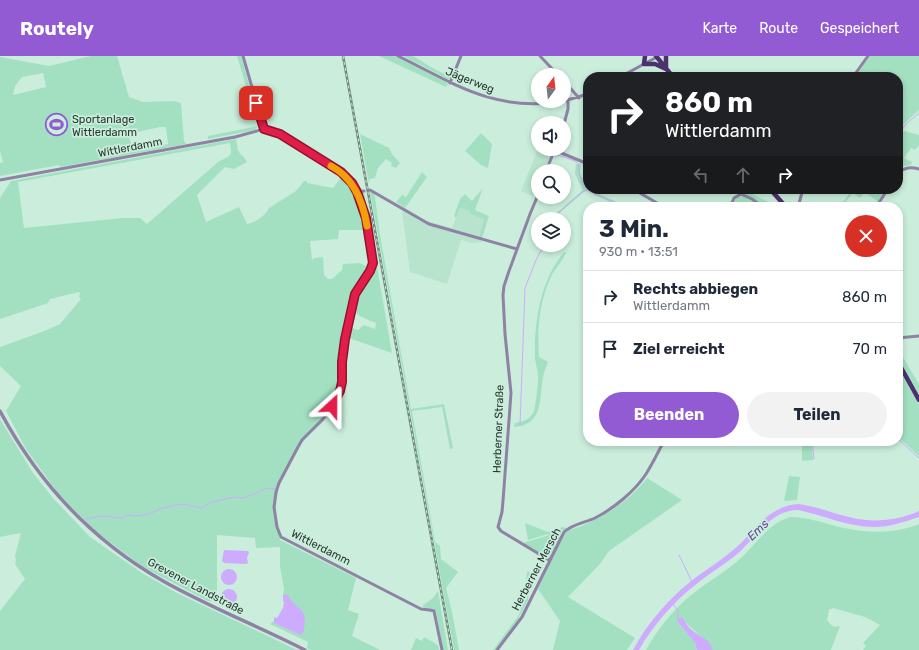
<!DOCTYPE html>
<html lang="de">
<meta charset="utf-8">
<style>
:root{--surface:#fff;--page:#f2f2f3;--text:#1f2937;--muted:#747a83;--line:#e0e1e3;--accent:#925bd4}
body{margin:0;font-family:Rubik,sans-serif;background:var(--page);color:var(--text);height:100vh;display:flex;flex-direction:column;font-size:15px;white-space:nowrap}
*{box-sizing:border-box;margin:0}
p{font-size:13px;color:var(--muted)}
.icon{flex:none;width:22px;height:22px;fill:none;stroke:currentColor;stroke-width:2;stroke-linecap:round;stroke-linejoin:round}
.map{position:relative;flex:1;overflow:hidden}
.side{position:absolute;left:583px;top:146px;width:320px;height:244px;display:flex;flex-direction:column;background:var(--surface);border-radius:16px;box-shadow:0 2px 6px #0003}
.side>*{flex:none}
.guide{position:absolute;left:583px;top:16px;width:320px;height:122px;border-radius:16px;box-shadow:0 2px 6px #0003;background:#202124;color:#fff;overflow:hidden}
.needle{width:26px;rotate:15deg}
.controls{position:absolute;left:531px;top:12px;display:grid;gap:8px}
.controls a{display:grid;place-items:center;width:40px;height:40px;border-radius:50%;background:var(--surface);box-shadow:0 2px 6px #0003;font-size:20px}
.pin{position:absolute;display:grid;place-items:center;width:34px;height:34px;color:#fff;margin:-17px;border-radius:8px;box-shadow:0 2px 6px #0006}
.me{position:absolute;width:44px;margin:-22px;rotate:24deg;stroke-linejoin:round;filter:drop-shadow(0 0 3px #0008)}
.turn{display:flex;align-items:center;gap:14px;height:84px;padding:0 16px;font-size:18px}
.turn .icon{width:52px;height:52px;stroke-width:2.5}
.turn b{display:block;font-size:28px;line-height:34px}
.lanes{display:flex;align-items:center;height:38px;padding:0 16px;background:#0003;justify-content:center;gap:20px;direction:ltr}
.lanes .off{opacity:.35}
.round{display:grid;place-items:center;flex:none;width:42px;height:42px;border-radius:21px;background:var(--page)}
.summary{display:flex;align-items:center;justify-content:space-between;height:68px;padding:0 16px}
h1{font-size:24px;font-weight:700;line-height:30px}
.cta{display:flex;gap:8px;margin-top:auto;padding:8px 16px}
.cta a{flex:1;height:46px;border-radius:24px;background:var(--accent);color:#fff;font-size:16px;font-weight:700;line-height:46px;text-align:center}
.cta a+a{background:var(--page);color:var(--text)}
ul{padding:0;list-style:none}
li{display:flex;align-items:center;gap:12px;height:52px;padding:0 16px;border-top:1px solid var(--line)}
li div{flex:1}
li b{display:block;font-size:15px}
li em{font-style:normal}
header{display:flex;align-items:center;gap:24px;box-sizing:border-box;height:56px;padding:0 20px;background:var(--accent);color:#fff}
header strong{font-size:19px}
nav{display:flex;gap:22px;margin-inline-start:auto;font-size:14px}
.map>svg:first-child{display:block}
.built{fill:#b8e3cd}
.green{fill:#a3e0c2;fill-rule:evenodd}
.water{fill:#cdabff}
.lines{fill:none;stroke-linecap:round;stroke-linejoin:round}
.stream{stroke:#cdabff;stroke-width:1}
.minor{stroke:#8f82a5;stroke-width:3}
.tertiary{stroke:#8f82a5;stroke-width:3.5}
.primary{stroke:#4c316e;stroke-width:4.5}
.rail-casing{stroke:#71897c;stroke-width:2.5}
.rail{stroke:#caeedb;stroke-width:1;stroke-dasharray:3;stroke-linecap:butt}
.route-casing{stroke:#92132f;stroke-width:10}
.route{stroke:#e11d48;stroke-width:7}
.slow{stroke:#f59e0b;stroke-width:7}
.labels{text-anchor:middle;stroke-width:3.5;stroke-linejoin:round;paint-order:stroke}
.street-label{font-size:11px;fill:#28362f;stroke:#caeedb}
.poi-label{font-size:11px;fill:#28362f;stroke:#caeedb;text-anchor:start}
.water-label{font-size:12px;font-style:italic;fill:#683c9c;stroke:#caeedb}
</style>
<header>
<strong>Routely</strong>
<nav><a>Karte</a><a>Route</a><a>Gespeichert</a></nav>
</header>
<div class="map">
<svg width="919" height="594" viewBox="0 0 919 594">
<rect width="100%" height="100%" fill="#caeedb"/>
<path class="built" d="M538,93H552L545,115H538V133L535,141L521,135Z
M405,152L424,164L452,172L460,152L470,155V158L484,163L479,182L482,186L473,187L461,184L447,228L410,216L402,155Z"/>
<path class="green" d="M91,0H117L129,41L143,46L174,45L181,47L184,85L186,88L60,111L59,109L0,120V107L3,106L0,95V1L49,10ZM43,17L46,31L13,39L15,30L22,21ZM160,71H166L168,88L133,95C133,86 128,83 127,74L137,72L138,76Z
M237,0H241L260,67L255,74L208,83V80L258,70Z
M379,0H395L446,26L448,28L446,31L444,30Z
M403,0H413L436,14L452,21L451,23H448Z
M870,0H919V54L904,68L898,79V21H855Z
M904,75L919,79V89L915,94L911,92L904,102L912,106L911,109L904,110L898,114V84Z
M481,77L492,88L488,112L481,109L465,95Z
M360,78L389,92L392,98L400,107L396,112L391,110L392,107L386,103L378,112L375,122L370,123L369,128Z
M236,83L238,95H239L240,98L243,100L247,106L234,113L225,111L197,139L206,166L239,151L247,168C256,166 265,160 269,152L296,135L304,125H307V127L333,132L342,120C358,139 363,150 366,174H339L338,183L310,185L312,204L314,202L323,201L324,219L328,223H332L342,214L343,208L360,207L369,212L354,239V242L374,210L367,161L360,140L364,136L392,297L346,281L340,339L333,353L321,368L308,379L295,396L279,428L276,450V461L280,484L356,522L348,554L359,558L352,580L380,594H310L307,592L308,586L270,568L274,565V567L300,579L284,539H283L284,533L280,511V491L256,492L255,482L217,479V545H208L143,511L94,474L58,437L26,393L6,355L21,330L0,310V291L47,274L60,268L81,243L79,241L80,237L79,236L50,243L48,247L0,263V142L11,125ZM230,87C233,102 230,99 218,106L147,168L140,162H123L24,172L18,126ZM353,251C357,261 366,263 376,267L375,273L364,269L358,274L349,271Z
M576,108H581L580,117L588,133L628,151H621L587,135L584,136L557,159L562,163H554L557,159L555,158L583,134L575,118Z
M422,116L427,121L405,152L396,146L402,139L406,141Z
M483,132L475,154L489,160L482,182H479L484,163L470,158V155L460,152L456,162L454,160L460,143L465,138L472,145Z
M853,133H878L883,137L878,146L865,136L860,142L853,137L841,151H839Z
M370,136L374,137L375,141L380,179L411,353L444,348L453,392L450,393L442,351L412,355L435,486L440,490L441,503L458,516L446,532L452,556L459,594H454Z
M748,136L775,149L780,148L782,151H740L733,148L735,143L741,139L745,140Z
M564,196L566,197C562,206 555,212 551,221C539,246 537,274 539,301L548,306C546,311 544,316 543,321C539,343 544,369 514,371L515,367C523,366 531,363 534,355C536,346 538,330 538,321C538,315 536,309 535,303C534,266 540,225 564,196Z
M898,293L919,328V338L898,301Z
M898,311L919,349V400L898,381Z
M0,363L33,417L52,441L90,481L142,517L177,537L297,594H0V555L25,523L15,508L16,504L15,500L21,477L0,481Z
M802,385H811L813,404L802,405Z
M789,420L800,421L797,444L784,445Z
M647,422L682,444L609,495L600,508L568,541L635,582L627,594H553L560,565L538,533L551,504L523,487L549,479L548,478L528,484L525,467L548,476L563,471L570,474C598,465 629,446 647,422Z
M790,461C811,461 824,468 844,472C868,477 895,478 919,468V594H863L866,590L863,587L880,569L865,561L833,552L829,554L827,564L831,569L835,571L840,570L831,594H713C709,582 690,575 683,562L677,565L695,587L697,594H646C657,574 673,554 690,540C707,526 726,516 742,501C757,487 769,467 790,461Z
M528,515L531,518L528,544L515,569L496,594H493L519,559L523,546L527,517Z
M438,535L448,594H443L436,555L433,553L426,552L422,550L433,542Z
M424,581L438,589L439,594H411L416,582L422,585Z"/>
<path class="water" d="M798,448C815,450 832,457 849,461C871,467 898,465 919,455V461C904,466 889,471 874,471C848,471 823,459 798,454C770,454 755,483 736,499C724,509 711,516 699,526C675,544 654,568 639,594H633C648,566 670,541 695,522C707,513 720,505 732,495C755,477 765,451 798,448Z
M224,494L248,495L249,496L247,502L248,507L246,508L224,507L222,505Z
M221 521a8 8 0 1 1 16 0a8 8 0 1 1-16 0Z
M221 541a8 8 0 1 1 16 0a8 8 0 1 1-16 0Z
M283,539H288C296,556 310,549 303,577L300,579L274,567V561L277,562L283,552L284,546L283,545Z
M678,562H683C686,567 688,571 693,575C701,581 710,583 713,594H697L695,587L677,565Z"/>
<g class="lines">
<path class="stream" d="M898,81L905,69L919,57
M555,101L558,99L575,105L579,109C578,117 582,130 589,135C600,141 613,146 624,151
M552,163L582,136L587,134
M520,369L525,232L536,204L544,189
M898,383L919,402
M812,385L814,403
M85,463L104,460L121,462L129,459L135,460L149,458L162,452L183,448L202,452L209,447L234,441L244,442L268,432L276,433
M679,499L692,526
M673,548L678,555V562"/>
<path class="minor" d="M243,0L264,73
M398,0C455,28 496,57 564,45
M540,0L558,19
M620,21L657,1
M853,21L868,0
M564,25L579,42
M450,27L461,0
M564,45L588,38
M564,68L568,53V44
M554,94L588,108
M546,115L555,93
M898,117C905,111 911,111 919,113
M0,124L235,81L264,73L273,75L336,112L346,121L357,136L364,154L373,203L370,215L355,238L345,283L342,306V326L340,335L332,350L323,363L302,384L298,391L279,427L276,436L274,451L277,471L281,481L421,553L430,554L434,555L442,594
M633,133L664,151
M370,134L429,168L517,193
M357,136L364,135
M538,139L530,158L509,215L504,230L503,239L505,278L511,337L503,445L502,456L498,471L501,475L549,504
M730,151L734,142L741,138L752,143L763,151
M798,151L803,133
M876,151L888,133
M898,282L919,280
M497,594L522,561L564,476C573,468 584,467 595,462C613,453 635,435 646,418C653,407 658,396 664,385"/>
<path class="tertiary" d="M0,355C38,426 93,485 163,525C209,551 258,570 305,594"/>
<path class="primary" d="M645,0L644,8H655L666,13
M656,0L673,21
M666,0V13
M770,133L786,151
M898,306L919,344"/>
<defs>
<path id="rail" d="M343,0L452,594"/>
</defs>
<use href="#rail" class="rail-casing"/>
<use href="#rail" class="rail"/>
</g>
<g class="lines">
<defs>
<path id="route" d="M256,47L264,73L280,78L341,116L352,127L357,136L366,162L373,207L370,215L355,238L345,283L342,306V326L340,335L332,350"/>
</defs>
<use href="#route" class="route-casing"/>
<use href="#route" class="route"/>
<path class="slow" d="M331,110C354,122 363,145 367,170"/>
</g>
<defs>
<symbol id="stadium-ring" viewBox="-11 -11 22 22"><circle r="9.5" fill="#caeedb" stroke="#925bd4" stroke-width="1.5"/><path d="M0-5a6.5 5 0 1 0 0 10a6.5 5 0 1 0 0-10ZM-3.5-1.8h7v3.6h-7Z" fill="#925bd4"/></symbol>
</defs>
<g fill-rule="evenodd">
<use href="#stadium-ring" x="44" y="56" width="25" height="25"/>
</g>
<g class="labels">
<g class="street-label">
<text transform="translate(470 24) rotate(22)" y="4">Jägerweg</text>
<text transform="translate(130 91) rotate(-11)" y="4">Wittlerdamm</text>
<text transform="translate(498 373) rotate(-88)" y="4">Herberner Straße</text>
<text transform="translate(321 491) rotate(27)" y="4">Wittlerdamm</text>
<text transform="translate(536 513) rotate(-62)" y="4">Herberner Mersch</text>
<text transform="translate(196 530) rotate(28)" y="4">Grevener Landstraße</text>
</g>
<g class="poi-label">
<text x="72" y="67">Sportanlage<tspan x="72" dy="13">Wittlerdamm</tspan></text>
</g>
<g class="water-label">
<text transform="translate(758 474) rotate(-44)" y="4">Ems</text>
</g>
</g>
</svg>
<div class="controls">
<a><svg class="needle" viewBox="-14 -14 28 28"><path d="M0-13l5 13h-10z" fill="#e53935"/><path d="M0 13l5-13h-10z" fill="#747a83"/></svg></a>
<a><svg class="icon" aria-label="sound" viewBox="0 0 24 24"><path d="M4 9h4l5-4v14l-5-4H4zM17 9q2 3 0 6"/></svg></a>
<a><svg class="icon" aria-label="search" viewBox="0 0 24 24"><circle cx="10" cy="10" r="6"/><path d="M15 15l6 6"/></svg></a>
<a><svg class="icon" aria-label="layers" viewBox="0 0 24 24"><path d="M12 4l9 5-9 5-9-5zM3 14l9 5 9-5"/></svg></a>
</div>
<div class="pin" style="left:256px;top:47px;background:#d93025"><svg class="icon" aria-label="arrive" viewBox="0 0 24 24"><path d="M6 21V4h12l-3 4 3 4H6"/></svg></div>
<svg class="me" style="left:332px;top:350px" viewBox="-20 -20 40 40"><path d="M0-17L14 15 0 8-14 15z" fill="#e11d48" stroke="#fff" stroke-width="4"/></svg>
<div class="guide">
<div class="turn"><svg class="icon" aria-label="right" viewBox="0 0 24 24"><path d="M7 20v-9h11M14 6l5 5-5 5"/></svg><div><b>860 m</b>Wittlerdamm</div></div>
<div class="lanes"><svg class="icon off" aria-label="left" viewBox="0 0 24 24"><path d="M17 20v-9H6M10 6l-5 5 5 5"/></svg><svg class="icon off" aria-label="ahead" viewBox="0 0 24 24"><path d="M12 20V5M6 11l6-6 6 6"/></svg><svg class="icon" aria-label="right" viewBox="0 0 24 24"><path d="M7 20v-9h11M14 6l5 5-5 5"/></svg></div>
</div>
<section class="side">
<div class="summary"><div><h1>3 Min.</h1><p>930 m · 13:51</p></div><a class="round" style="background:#d93025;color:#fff"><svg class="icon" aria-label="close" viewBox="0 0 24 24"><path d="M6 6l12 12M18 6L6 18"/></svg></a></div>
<ul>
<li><svg class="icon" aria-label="right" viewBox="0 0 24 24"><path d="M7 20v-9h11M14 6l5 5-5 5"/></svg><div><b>Rechts abbiegen</b><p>Wittlerdamm</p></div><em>860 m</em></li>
<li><svg class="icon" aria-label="arrive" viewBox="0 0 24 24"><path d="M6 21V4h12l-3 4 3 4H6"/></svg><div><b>Ziel erreicht</b></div><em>70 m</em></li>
</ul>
<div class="cta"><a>Beenden</a><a>Teilen</a></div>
</section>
</div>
